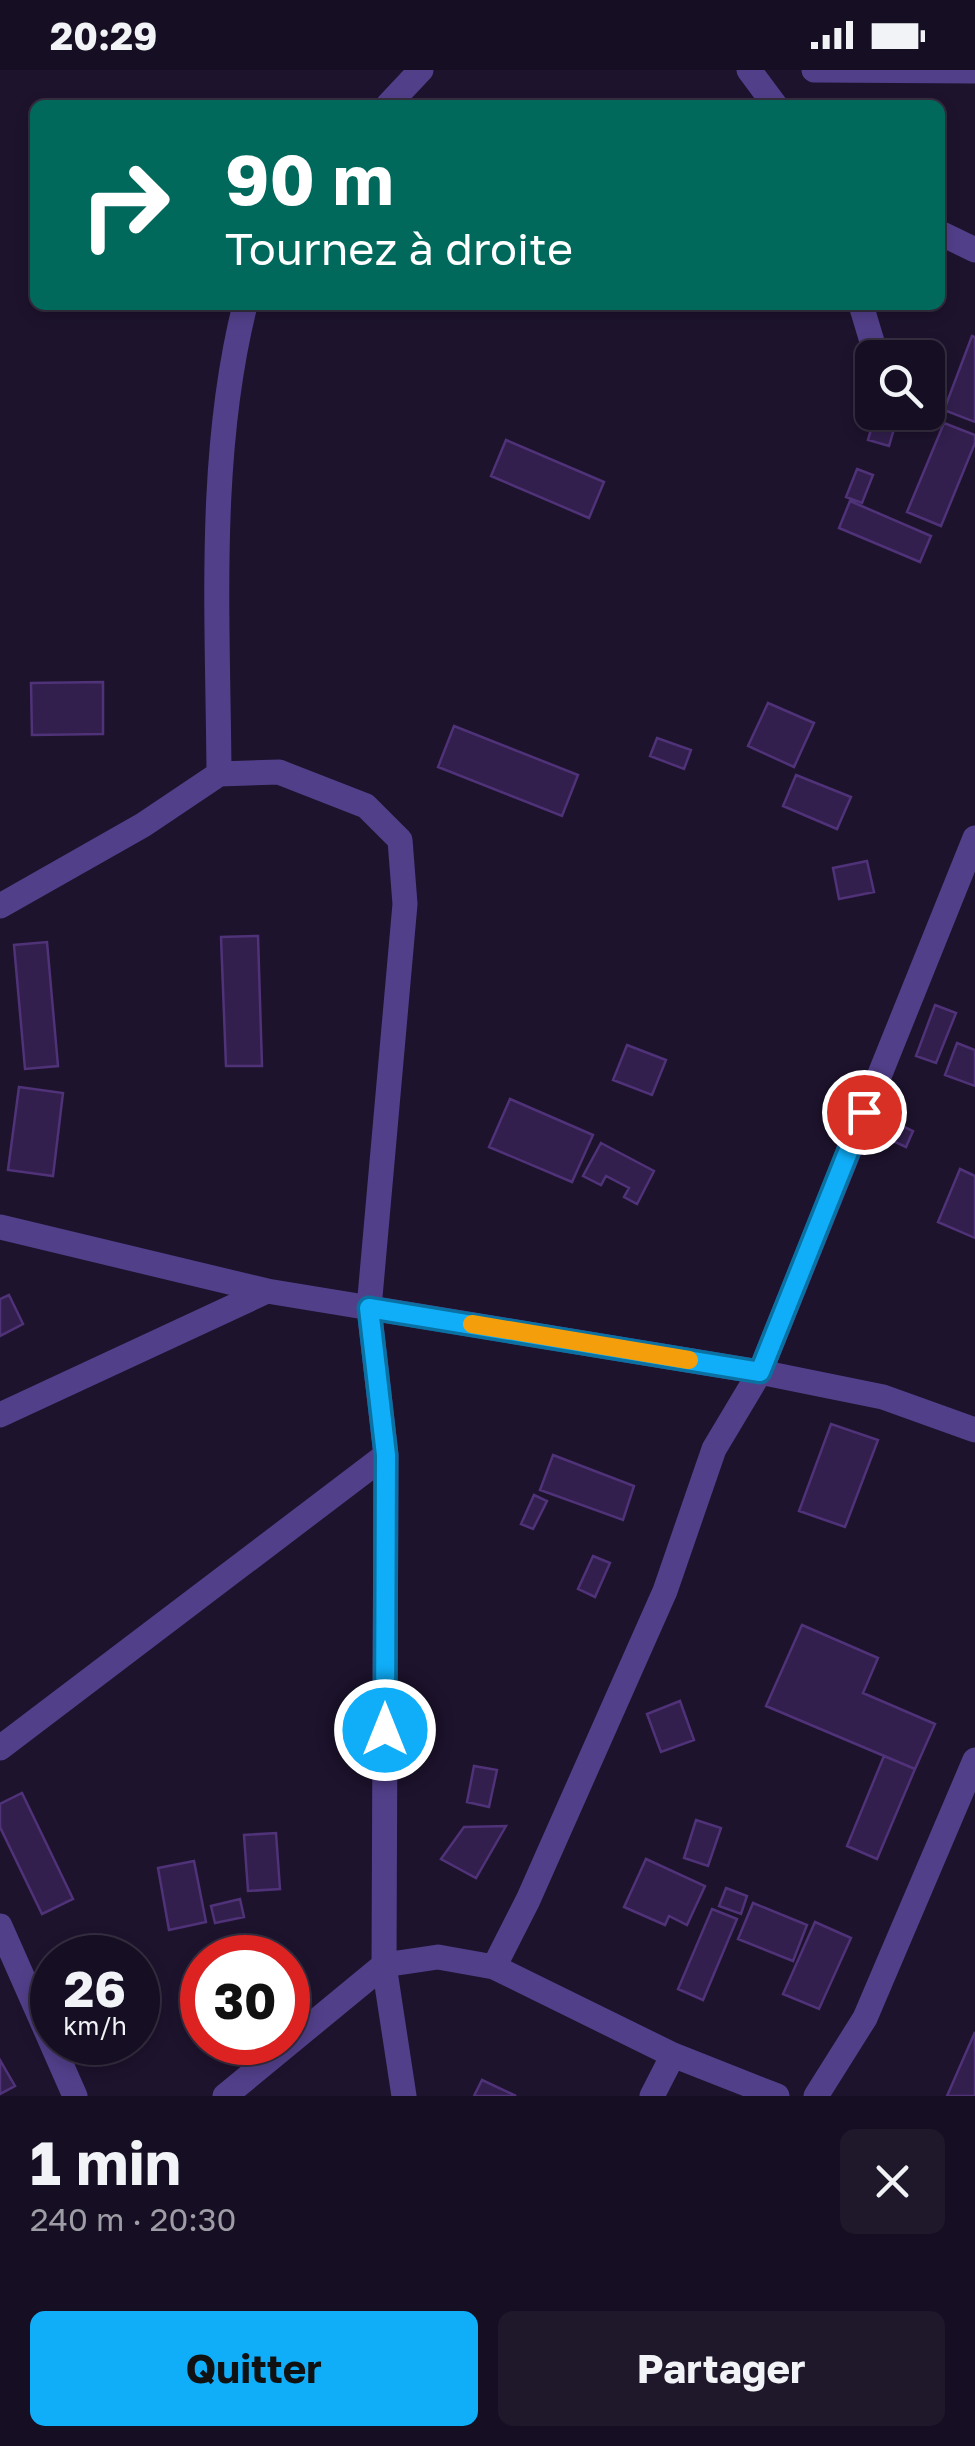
<!DOCTYPE html>
<html lang="fr">
<meta charset="utf-8">
<style>
:root{--surface:#160e22;--page:#1f172a;--text:#f1f3f6;--muted:#9e9ca5;--line:#352e40;--accent:#10aef9}
body{margin:0;font-family:"Golos Text",sans-serif;background:var(--page);color:var(--text);height:100vh;display:flex;flex-direction:column;font-size:38px;white-space:nowrap}
*{box-sizing:border-box;margin:0}
p{font-size:32px;color:var(--muted)}
.icon{flex:none;width:55px;height:55px;fill:none;stroke:currentColor;stroke-width:2;stroke-linecap:round;stroke-linejoin:round}
.map{position:relative;height:2026px;overflow:hidden}
.details{display:flex;flex-direction:column;background:var(--surface);flex:1}
.details>*{flex:none}
.guide{position:absolute;left:30px;top:30px;width:915px;height:210px;border-radius:15px;box-shadow:0 5px 15px #0003,0 0 0 2px var(--line);background:#00695c;color:#fff;overflow:hidden}
.fabs{position:absolute;left:855px;top:270px;display:grid;gap:20px}
.fabs a{display:grid;place-items:center;width:90px;height:90px;border-radius:15px;background:var(--surface);box-shadow:0 5px 15px #0003,0 0 0 2px var(--line);font-size:50px}
.speed{position:absolute;left:30px;top:1865px;display:flex;gap:20px;font-size:50px;font-weight:700;text-align:center}
.speed>*{display:grid;place-content:center;width:130px;height:130px;border-radius:50%;background:var(--surface);box-shadow:0 5px 15px #0003,0 0 0 2px var(--line);line-height:1}
.speed small{font-size:25px;font-weight:400}
.speed .limit{border:15px solid #d22;background:#fff;color:#111}
.pin{position:absolute;display:grid;place-items:center;width:85px;height:85px;color:#fff;margin:-42px;border:5px solid #fff;border-radius:50%;box-shadow:0 2px 10px #0007}
.me{position:absolute;width:110px;margin:-55px;rotate:0deg;stroke-linejoin:round;filter:drop-shadow(0 0 8px #0008)}
.turn{display:flex;align-items:center;gap:35px;height:210px;padding:0 30px;font-size:45px}
.turn .icon{width:130px;height:130px;stroke-width:2.5}
.turn b{display:block;font-size:70px;line-height:85px}
.round{display:grid;place-items:center;flex:none;width:105px;height:105px;border-radius:15px;background:var(--page)}
.overview{display:flex;align-items:center;justify-content:space-between;height:170px;padding:0 30px}
h1{font-size:60px;font-weight:700;line-height:75px}
.action{display:flex;gap:20px;margin-top:auto;padding:20px 30px}
.action a{flex:1;height:115px;border-radius:15px;background:var(--accent);color:#111;font-size:40px;font-weight:700;line-height:115px;text-align:center}
.action a+a{background:var(--page);color:var(--text)}
.status{display:flex;justify-content:space-between;align-items:center;height:70px;padding:0 50px;background:var(--surface);direction:ltr}
.status svg{height:28px;fill:currentColor}
.map>svg:first-child{display:block}
.building{fill:#321f4d;stroke:#4f3278;stroke-width:2.5}
.lines{fill:none;stroke-linecap:round;stroke-linejoin:round}
.minor{stroke:#523f8a;stroke-width:25}
.route-casing{stroke:#0a71a2;stroke-width:25}
.route{stroke:#10aef9;stroke-width:18}
.slow{stroke:#f59e0b;stroke-width:18}
</style>
<div class="status"><b>20:29</b><svg viewBox="0 0 49 12"><path d="M0 12V9h3v3zM5 12V6h3v6zM10 12V3h3v9zM15 12V0h3v12zM26 1h20v11H26zM47 4h2v5h-2z"/></svg></div>
<div class="map">
<svg width="975" height="2026" viewBox="0 0 975 2026">
<rect width="100%" height="100%" fill="#1d132d"/>
<path class="building" d="M972,266L975,267V352L944,340Z
M876,342H899L889,376L868,370Z
M944,353L975,365V373L941,456L907,442Z
M506,370L604,412L589,448L491,406Z
M857,399L873,405L862,433L846,427Z
M850,431L931,466L920,492L839,458Z
M103,612V664L32,665L31,613Z
M768,633L814,653L794,697L748,676Z
M454,656L578,705L562,746L438,697Z
M657,668L691,680L684,699L650,686Z
M796,705L851,727L837,759L783,736Z
M867,791L874,822L839,829L833,798Z
M258,866L262,996H226L221,867Z
M47,872L58,996L25,999L14,875Z
M935,935L956,943L936,993L916,986Z
M957,973L975,980V1016L945,1005Z
M627,975L666,990L652,1025L613,1010Z
M19,1017L63,1023L53,1106L8,1100Z
M510,1029L593,1065L572,1112L489,1077Z
M892,1051L913,1061L906,1077L884,1067Z
M601,1073L654,1101L637,1134L624,1127L629,1118L606,1106L601,1115L583,1106Z
M960,1099L975,1106V1168L938,1152Z
M9,1225L23,1254L0,1266V1229Z
M831,1354L878,1370L845,1457L799,1441Z
M553,1385L634,1416L623,1450L540,1420Z
M534,1425L547,1431L533,1459L521,1454Z
M593,1486L610,1493L595,1527L578,1519Z
M802,1555L878,1588L863,1623L935,1654L915,1699L766,1636Z
M680,1631L694,1670L661,1682L647,1644Z
M884,1686L915,1699L877,1789L847,1776Z
M474,1696L497,1700L489,1737L467,1732Z
M22,1723L73,1829L42,1844L0,1757V1734Z
M696,1750L721,1758L708,1796L684,1788Z
M506,1756L476,1808L441,1789L464,1757Z
M276,1763L280,1819L248,1821L244,1765Z
M646,1789L705,1816L687,1855L669,1846L665,1855L624,1837Z
M194,1791L206,1852L169,1860L158,1798Z
M726,1818L747,1826L741,1844L719,1836Z
M240,1829L244,1847L215,1853L211,1836Z
M753,1833L807,1855L793,1891L738,1869Z
M712,1839L737,1849L703,1930L678,1919Z
M815,1852L851,1868L819,1939L783,1924Z
M975,1962V2026H947Z
M0,1990L15,2016L0,2024Z
M482,2010L516,2026H474Z"/>
<g class="lines">
<path class="minor" d="M749,0L775,35
M814,0L975,1
M388,35L421,0
M940,163L975,180
M861,235L877,288
M219,704C218,548 207,387 245,235
M0,836L143,755L219,704L279,702L366,736L400,770L405,834L369,1238L386,1385L384,1895L225,2026
M0,1157L267,1221L760,1302L883,1327L975,1360
M0,1345L267,1221
M0,1678L386,1385
M0,1856L75,2026
M494,1897L528,1830L665,1521L714,1379L760,1302L975,768
M404,2026L384,1895L438,1887L494,1897L673,1985L777,2026
M652,2026L673,1985
M816,2026L865,1948L975,1690"/>
</g>
<g class="lines">
<defs>
<path id="route" d="M385,1660L386,1385L369,1238L760,1302L864,1042"/>
</defs>
<use href="#route" class="route-casing"/>
<use href="#route" class="route"/>
<path class="slow" d="M472,1254L689,1290"/>
</g>
</svg>
<div class="fabs">
<a><svg class="icon" aria-label="search" viewBox="0 0 24 24"><circle cx="10" cy="10" r="6"/><path d="M15 15l6 6"/></svg></a>
</div>
<div class="speed"><div>26<small>km/h</small></div><div class="limit">30</div></div>
<div class="pin" style="left:864px;top:1042px;background:#d93025"><svg class="icon" aria-label="arrive" viewBox="0 0 24 24"><path d="M6 21V4h12l-3 4 3 4H6"/></svg></div>
<svg class="me" style="left:385px;top:1660px" viewBox="-20 -20 40 40"><circle r="17" fill="#10aef9" stroke="#fff" stroke-width="3"/><path d="M0-11L8 9 0 5-8 9z" fill="#fff"/></svg>
<div class="guide">
<div class="turn"><svg class="icon" aria-label="right" viewBox="0 0 24 24"><path d="M7 20v-9h11M14 6l5 5-5 5"/></svg><div><b>90 m</b>Tournez à droite</div></div>
</div>
</div>
<section class="details">
<div class="overview"><div><h1>1 min</h1><p>240 m · 20:30</p></div><a class="round"><svg class="icon" aria-label="close" viewBox="0 0 24 24"><path d="M6 6l12 12M18 6L6 18"/></svg></a></div>
<div class="action"><a>Quitter</a><a>Partager</a></div>
</section>
